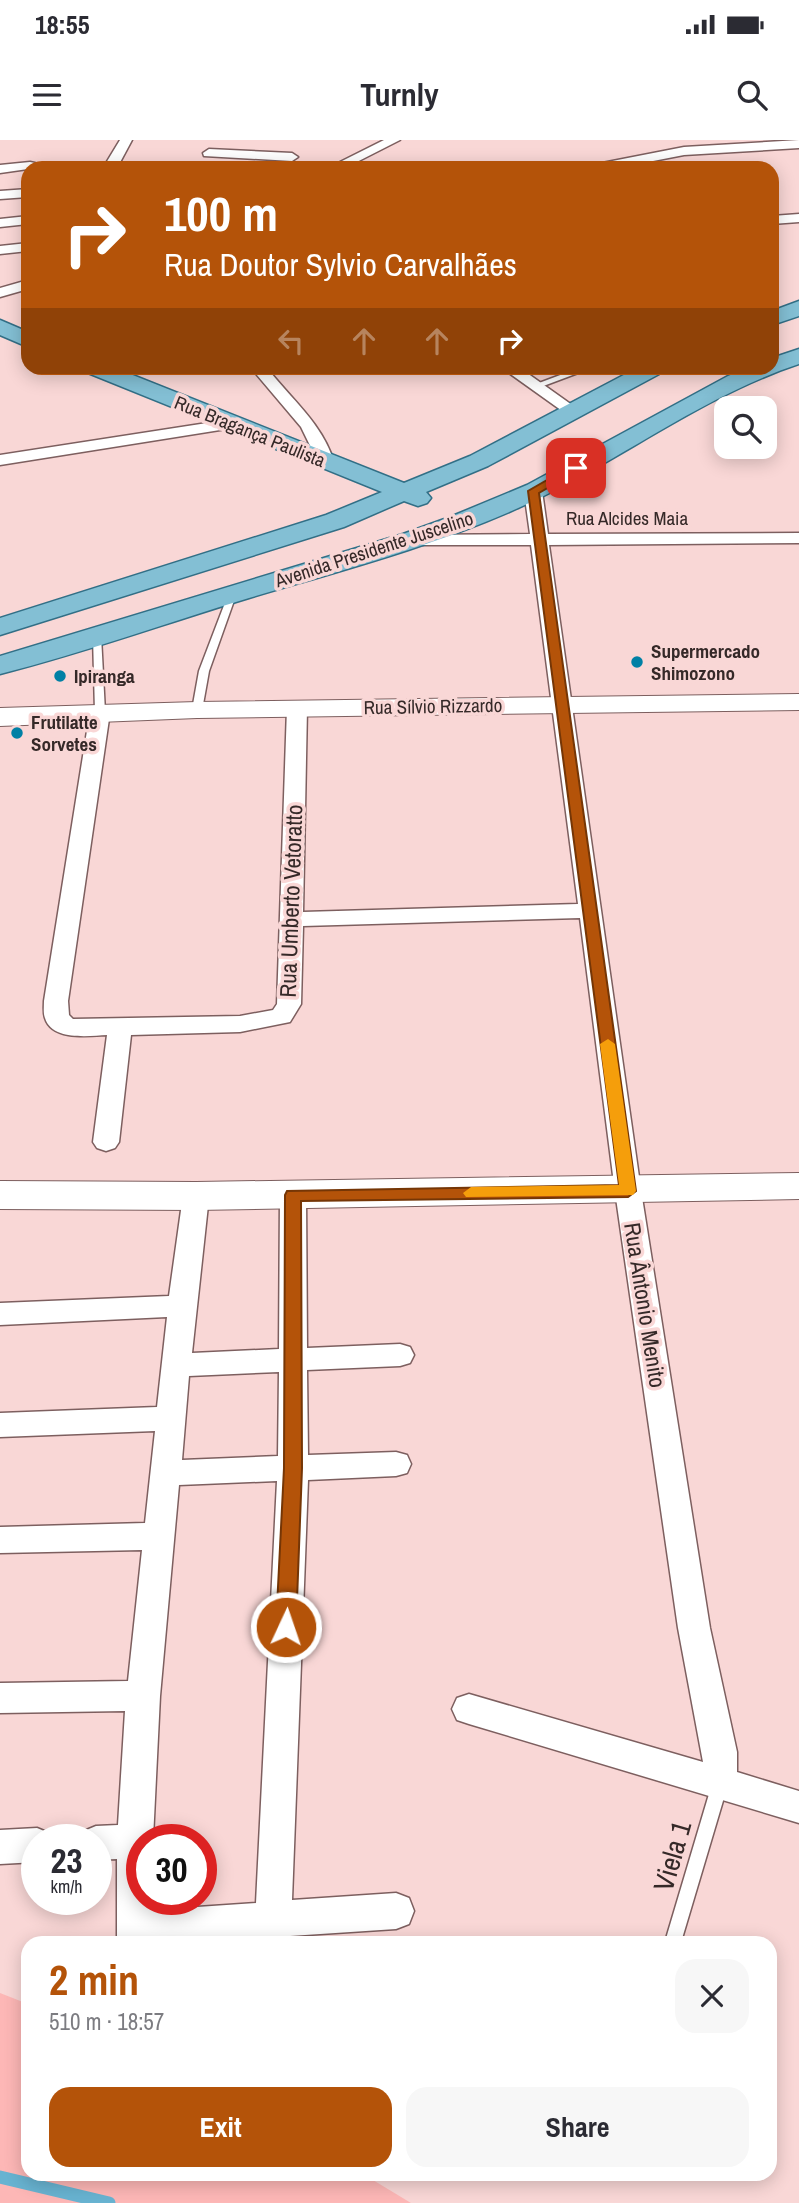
<!DOCTYPE html>
<meta charset="utf-8">
<style>
:root{--surface:#fff;--page:#f7f7f7;--text:#2b2b33;--muted:#7c7c81;--accent:#b45309}
body{margin:0;font-family:"Archivo Narrow",sans-serif;background:var(--page);color:var(--text);height:100vh;display:flex;flex-direction:column;font-size:26px;white-space:nowrap}
*{box-sizing:border-box;margin:0}
p{font-size:23px;color:var(--muted)}
.icon{flex:none;width:38px;height:38px;fill:none;stroke:currentColor;stroke-width:2;stroke-linecap:round;stroke-linejoin:round}
.map{position:relative;flex:1;overflow:hidden}
.sheet{position:absolute;left:21px;top:1796px;width:756px;height:245px;display:flex;flex-direction:column;background:var(--surface);border-radius:21px;box-shadow:0 4px 18px #0003}
.sheet>*{flex:none}
.hud{position:absolute;left:21px;top:21px;width:758px;height:214px;border-radius:21px;box-shadow:0 4px 18px #0003;background:#b45309;color:#fff;overflow:hidden}
.tools{position:absolute;left:714px;top:256px;display:grid;gap:14px}
.tools a{display:grid;place-items:center;width:63px;height:63px;border-radius:14px;background:var(--surface);box-shadow:0 4px 18px #0003;font-size:35px}
.speed{position:absolute;left:21px;top:1684px;display:flex;gap:14px;font-size:35px;font-weight:700;text-align:center}
.speed>*{display:grid;place-content:center;width:91px;height:91px;border-radius:50%;background:var(--surface);box-shadow:0 4px 18px #0003;line-height:1}
.speed small{font-size:18px;font-weight:400}
.speed .limit{border:10px solid #d22;background:#fff;color:#111}
.pin{position:absolute;display:grid;place-items:center;width:60px;height:60px;color:#fff;margin:-30px;border-radius:14px;box-shadow:0 4px 10px #0006}
.me{position:absolute;width:77px;margin:-38px;rotate:3deg;stroke-linejoin:round;filter:drop-shadow(0 0 5px #0008)}
.turn{display:flex;align-items:center;gap:24px;height:147px;padding:0 28px;font-size:32px}
.turn .icon{width:91px;height:91px;stroke-width:2.5}
.turn b{display:block;font-size:49px;line-height:60px}
.lanes{display:flex;align-items:center;height:66px;padding:0 28px;background:#0003;justify-content:center;gap:35px;direction:ltr}
.lanes .off{opacity:.35}
.round{display:grid;place-items:center;flex:none;width:74px;height:74px;border-radius:21px;background:var(--page)}
.summary{display:flex;align-items:center;justify-content:space-between;height:119px;padding:0 28px}
h1{font-size:42px;font-weight:700;line-height:52px;color:var(--accent)}
.primary-button{display:flex;gap:14px;margin-top:auto;padding:14px 28px}
.primary-button a{flex:1;height:80px;border-radius:21px;background:var(--accent);color:#fff;font-size:28px;font-weight:700;line-height:80px;text-align:center}
.primary-button a+a{background:var(--page);color:var(--text)}
.status{display:flex;justify-content:space-between;align-items:center;height:49px;padding:0 35px;background:var(--surface);direction:ltr}
.status svg{height:19px;fill:currentColor}
header{display:flex;justify-content:space-between;align-items:center;height:91px;padding:0 28px;background:var(--surface);font-size:32px;font-weight:700}
.map>svg:first-child{display:block}
.green{fill:#fdb7b6}
.lines{fill:none;stroke-linecap:round;stroke-linejoin:round}
.stream{stroke:#68b3d1;stroke-width:13}
.lane-casing{stroke:#7d5f5f;stroke-width:3}
.street-casing{stroke:#7d5f5f;stroke-width:3}
.secondary-casing{stroke:#7d5f5f;stroke-width:2}
.primary-casing{stroke:#326f86;stroke-width:3}
.lane{fill:#fff;fill-rule:evenodd}
.street{fill:#fff;fill-rule:evenodd}
.secondary{fill:#fff;fill-rule:evenodd}
.primary{fill:#83bfd4;fill-rule:evenodd}
.route{fill:#b45309;stroke:#753606;stroke-width:2}
.slow{fill:#f59e0b}
.poi-dot{fill:#0080a5;stroke:#f9d7d6;stroke-width:2.5}
.labels{text-anchor:middle;stroke-width:7;stroke-linejoin:round;paint-order:stroke}
.far-street-label{font-size:19px;fill:#352928;stroke:#f9d7d6}
.far-poi-label{font-size:19px;font-weight:bold;fill:#352928;stroke:#f9d7d6;text-anchor:start}
.street-label{font-size:23px;fill:#352928;stroke:#f9d7d6}
.near-street-label{font-size:28px;fill:#352928;stroke:#f9d7d6}
</style>
<div class="status"><b>18:55</b><svg viewBox="0 0 49 12"><path d="M0 12V9h3v3zM5 12V6h3v6zM10 12V3h3v9zM15 12V0h3v12zM26 1h20v11H26zM47 4h2v5h-2z"/></svg></div>
<header><svg class="icon" aria-label="menu" viewBox="0 0 24 24"><path d="M4 6h16M4 12h16M4 18h16"/></svg>Turnly<svg class="icon" aria-label="search" viewBox="0 0 24 24"><circle cx="10" cy="10" r="6"/><path d="M15 15l6 6"/></svg></header>
<div class="map">
<svg width="799" height="2063" viewBox="0 0 799 2063">
<rect width="100%" height="100%" fill="#f9d7d6"/>
<path class="green" d="M0,1853L28,1864V2034H363L411,2063H0Z"/>
<g class="lines">
<path class="stream" d="M0,2037L109,2063"/>
<defs>
<path id="lane" d="M571,231L578,233L538,248L531,246Z
M232,452L236,455L209,531L202,570L197,573L194,572L192,570L199,531L228,455Z
M97,493L101,496L105,572L100,575L95,572L93,496Z
M720,1636L726,1639L728,1644L681,1802H665L712,1644L714,1639Z"/>
<path id="street" d="M120,0H132L117,28H103Z
M384,0H400L345,28H328Z
M799,0V8L684,15L617,28H590L597,24L684,7Z
M209,9L292,13L298,17L292,21L204,16L203,13Z
M30,22L35,23V28L0,33V25Z
M28,49V57L0,59V51Z
M799,74V82L772,84V76Z
M28,76V84L0,87V79Z
M28,103V111L0,114V106Z
M28,140V149L0,157V148Z
M251,228H267C291,259 322,283 334,322L332,326H320L301,287Z
M502,228H520L579,270L577,273H565Z
M233,279L239,281L241,284L239,287L0,325V315Z
M533,346L542,351L548,394L799,393V403L549,405L641,1051L710,1488L737,1612V1632L799,1651V1683L469,1584L457,1580L452,1569L457,1558L469,1554L703,1622L678,1488L615,1051L580,778L303,786L301,864L290,882L240,892L131,895L119,1002L115,1008L106,1011L97,1008L93,1002L107,895C89,896 52,901 45,878C43,873 44,866 44,861L90,572L93,568H107L110,572L68,861L69,875L73,879L240,876L273,870L277,864L287,568L290,564H304L307,568L303,772L578,764L531,405H412L403,400L412,395L530,394L524,351Z
M293,1045L302,1048L306,1055L307,1208L400,1204L410,1207L414,1215L410,1223L400,1226L307,1230L308,1315L396,1312L407,1315L411,1324L407,1333L396,1336L308,1340L292,1760L396,1753L409,1758L414,1771L409,1784L396,1789L290,1796V1802H254V1799L199,1802H117V1719L96,1720V1699H80L84,1691L96,1686L118,1685L125,1571L0,1573V1543L128,1541L142,1410L0,1413V1387L145,1383L155,1291L0,1297V1273L157,1267L167,1177L0,1185V1163L169,1156L183,1056L187,1049L196,1046L205,1049L209,1056L192,1213L279,1209L280,1055L284,1048ZM279,1232L278,1316L182,1320L189,1236ZM277,1341L256,1763L153,1770V1759H142V1699H153L160,1556L179,1345Z
M37,1688L49,1693L52,1699H37V1722L0,1724V1690Z"/>
<path id="secondary" d="M799,554V570L197,578L0,586V568L197,562Z
M799,1033V1059L196,1070L0,1069V1041L196,1042Z"/>
<path id="primary" d="M799,161V176L772,185V171Z
M0,180L28,192V207L0,195Z
M799,209V224C699,257 613,326 516,369C431,407 339,431 249,458C166,483 84,513 0,534V516L403,394L450,377L527,345L728,236L748,228H772V218Z
M84,228H115L404,343L470,316L637,228H665L661,233L488,326L426,352L431,358L427,363L418,366L404,361L344,387L0,495V478L326,375L382,352L88,233Z"/>
</defs>
<use href="#lane" class="lane-casing"/>
<use href="#street" class="street-casing"/>
<use href="#secondary" class="secondary-casing"/>
<use href="#primary" class="primary-casing"/>
<use href="#lane" class="lane"/>
<use href="#street" class="street"/>
<use href="#secondary" class="secondary"/>
<use href="#primary" class="primary"/>
</g>
<path class="route" d="M573,325L582,328L539,353L636,1051L628,1057L301,1061L302,1328L296,1487L293,1493L286,1496L279,1493L276,1487L284,1328L285,1055L287,1051L619,1045L528,351Z"/>
<path class="slow" d="M608,899L615,904L636,1051L633,1055L466,1057L463,1053L471,1047L619,1045L600,904Z"/>
<g class="poi-dot">
<circle cx="637" cy="522" r="7"/>
<circle cx="60" cy="536" r="7"/>
<circle cx="17" cy="593" r="7"/>
</g>
<g class="labels">
<g class="far-street-label">
<text transform="translate(250 291) rotate(22)" y="7">Rua Bragança Paulista</text>
<text x="627" y="385">Rua Alcides Maia</text>
<text transform="translate(374 409) rotate(-18)" y="7">Avenida Presidente Juscelino</text>
<text transform="translate(433 566) rotate(-1)" y="7">Rua Sílvio Rizzardo</text>
</g>
<g class="far-poi-label">
<text x="651" y="518">Supermercado<tspan x="651" dy="22">Shimozono</tspan></text>
<text x="74" y="543">Ipiranga</text>
<text x="31" y="589">Frutilatte<tspan x="31" dy="22">Sorvetes</tspan></text>
</g>
<g class="street-label">
<text transform="translate(291 761) rotate(-88)" y="8">Rua Umberto Vetoratto</text>
<text transform="translate(645 1165) rotate(81)" y="8">Rua Ântonio Menito</text>
</g>
<g class="near-street-label">
<text transform="translate(672 1716) rotate(-74)" y="10">Viela 1</text>
</g>
</g>
</svg>
<div class="tools">
<a><svg class="icon" aria-label="search" viewBox="0 0 24 24"><circle cx="10" cy="10" r="6"/><path d="M15 15l6 6"/></svg></a>
</div>
<div class="speed"><div>23<small>km/h</small></div><div class="limit">30</div></div>
<div class="pin" style="left:576px;top:328px;background:#d93025"><svg class="icon" aria-label="arrive" viewBox="0 0 24 24"><path d="M6 21V4h12l-3 4 3 4H6"/></svg></div>
<svg class="me" style="left:286px;top:1487px" viewBox="-20 -20 40 40"><circle r="17" fill="#b45309" stroke="#fff" stroke-width="3"/><path d="M0-11L8 9 0 5-8 9z" fill="#fff"/></svg>
<div class="hud">
<div class="turn"><svg class="icon" aria-label="right" viewBox="0 0 24 24"><path d="M7 20v-9h11M14 6l5 5-5 5"/></svg><div><b>100 m</b>Rua Doutor Sylvio Carvalhães</div></div>
<div class="lanes"><svg class="icon off" aria-label="left" viewBox="0 0 24 24"><path d="M17 20v-9H6M10 6l-5 5 5 5"/></svg><svg class="icon off" aria-label="ahead" viewBox="0 0 24 24"><path d="M12 20V5M6 11l6-6 6 6"/></svg><svg class="icon off" aria-label="ahead" viewBox="0 0 24 24"><path d="M12 20V5M6 11l6-6 6 6"/></svg><svg class="icon" aria-label="right" viewBox="0 0 24 24"><path d="M7 20v-9h11M14 6l5 5-5 5"/></svg></div>
</div>
<section class="sheet">
<div class="summary"><div><h1>2 min</h1><p>510 m · 18:57</p></div><a class="round"><svg class="icon" aria-label="close" viewBox="0 0 24 24"><path d="M6 6l12 12M18 6L6 18"/></svg></a></div>
<div class="primary-button"><a>Exit</a><a>Share</a></div>
</section>
</div>
